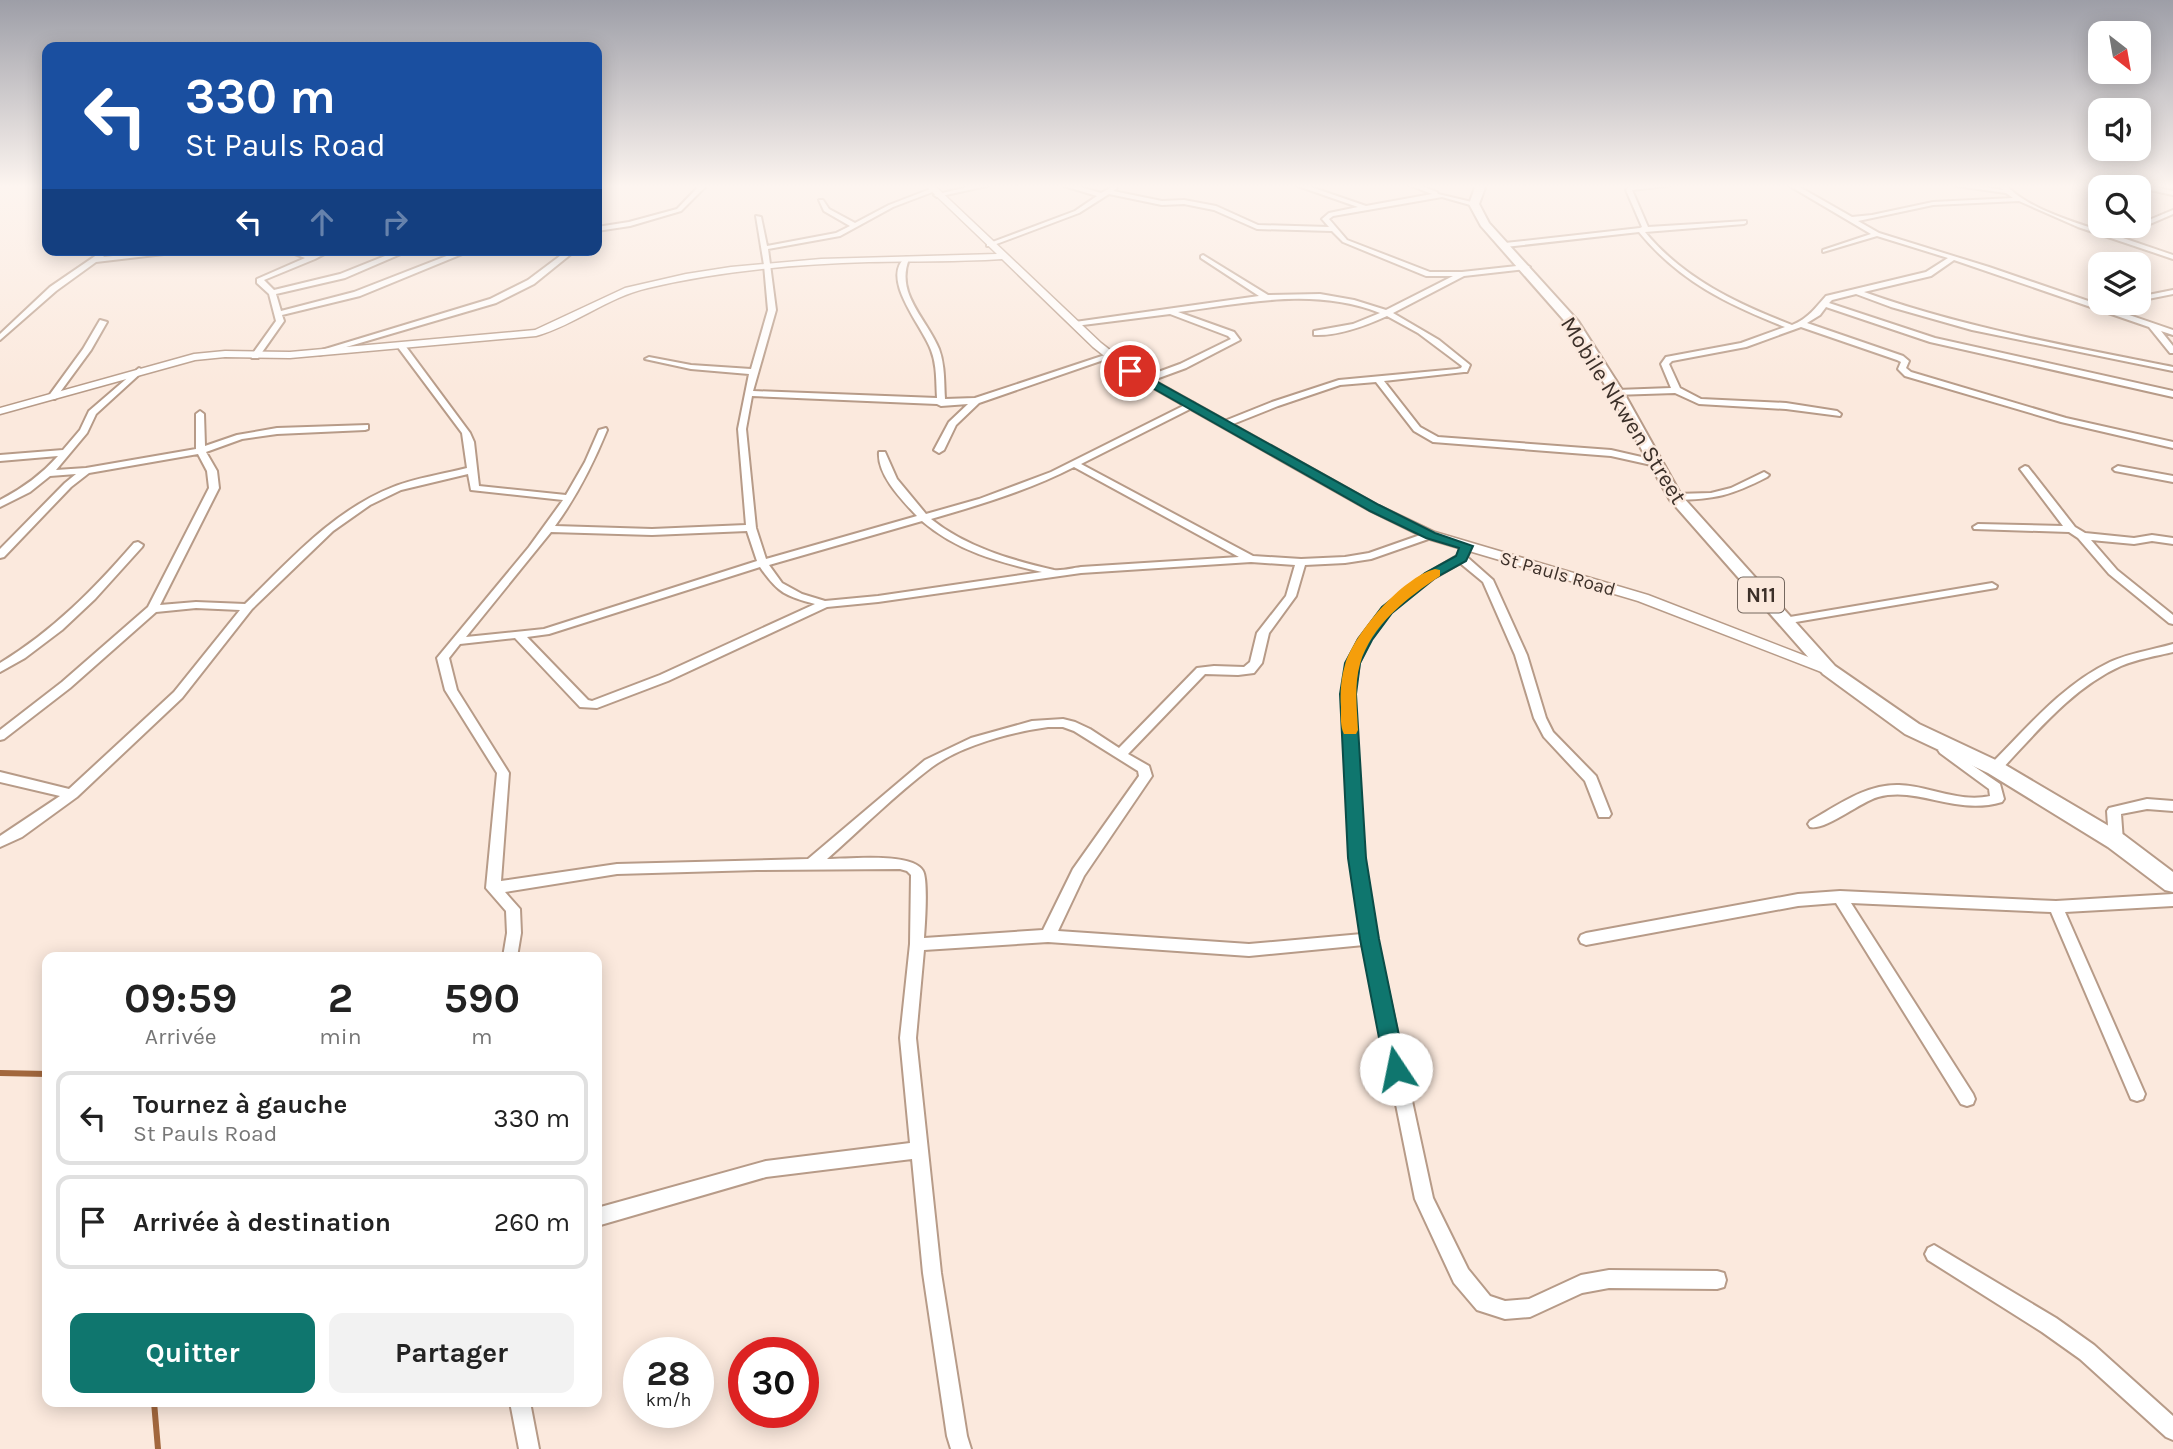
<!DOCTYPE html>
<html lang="fr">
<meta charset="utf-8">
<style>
:root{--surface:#fff;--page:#f2f2f2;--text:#222;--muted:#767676;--line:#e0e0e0;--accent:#0f766e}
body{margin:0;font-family:Karla,sans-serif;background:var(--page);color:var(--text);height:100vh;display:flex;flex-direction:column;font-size:26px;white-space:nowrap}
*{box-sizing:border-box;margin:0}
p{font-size:23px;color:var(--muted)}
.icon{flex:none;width:38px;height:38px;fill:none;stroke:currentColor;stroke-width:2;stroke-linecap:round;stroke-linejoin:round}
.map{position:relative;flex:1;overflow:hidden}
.drawer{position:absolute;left:42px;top:952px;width:560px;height:455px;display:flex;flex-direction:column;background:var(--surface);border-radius:14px;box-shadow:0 4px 18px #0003}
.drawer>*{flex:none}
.hud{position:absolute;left:42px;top:42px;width:560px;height:214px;border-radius:14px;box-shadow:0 4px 18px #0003;background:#1a4fa0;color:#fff;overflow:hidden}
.needle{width:46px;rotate:149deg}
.buttons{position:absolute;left:2088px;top:21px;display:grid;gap:14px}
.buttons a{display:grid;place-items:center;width:63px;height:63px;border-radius:14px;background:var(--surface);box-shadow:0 4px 18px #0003;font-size:35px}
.speed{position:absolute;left:623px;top:1337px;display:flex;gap:14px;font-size:35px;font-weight:700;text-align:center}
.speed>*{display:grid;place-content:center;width:91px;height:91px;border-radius:50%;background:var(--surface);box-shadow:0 4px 18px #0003;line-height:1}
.speed small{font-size:18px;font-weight:400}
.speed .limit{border:10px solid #d22;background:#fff;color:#111}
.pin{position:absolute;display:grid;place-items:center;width:60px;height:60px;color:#fff;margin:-30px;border:4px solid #fff;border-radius:50%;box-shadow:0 2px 7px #0007}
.me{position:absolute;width:77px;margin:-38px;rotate:349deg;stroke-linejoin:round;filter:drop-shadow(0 0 5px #0008)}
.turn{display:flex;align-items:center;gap:24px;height:147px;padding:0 28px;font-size:32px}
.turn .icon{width:91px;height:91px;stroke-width:2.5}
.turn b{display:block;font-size:49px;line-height:60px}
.lanes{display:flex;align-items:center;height:66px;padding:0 28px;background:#0003;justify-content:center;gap:35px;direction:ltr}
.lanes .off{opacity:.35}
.eta{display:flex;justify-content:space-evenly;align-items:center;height:119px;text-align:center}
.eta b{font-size:42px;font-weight:700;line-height:49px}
.cta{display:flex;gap:14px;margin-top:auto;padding:14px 28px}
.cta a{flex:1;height:80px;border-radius:14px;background:var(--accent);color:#fff;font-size:28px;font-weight:700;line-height:80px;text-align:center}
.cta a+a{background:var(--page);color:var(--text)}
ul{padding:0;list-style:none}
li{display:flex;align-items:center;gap:21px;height:94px;margin:0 14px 10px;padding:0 14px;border:4px solid var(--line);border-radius:14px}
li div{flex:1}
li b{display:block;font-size:26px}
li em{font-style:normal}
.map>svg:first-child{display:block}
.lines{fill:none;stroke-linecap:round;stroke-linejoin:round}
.stream{stroke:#a2673d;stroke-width:6}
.minor-casing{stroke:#b79b88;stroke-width:4}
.tertiary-casing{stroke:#b79b88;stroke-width:3}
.trunk-casing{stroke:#b79b88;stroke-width:4}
.minor{fill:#fff;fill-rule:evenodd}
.tertiary{fill:#fff;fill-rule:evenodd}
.trunk{fill:#fff;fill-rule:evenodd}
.route{fill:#0f766e;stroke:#0a4d48;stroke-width:2}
.slow{fill:#f59e0b}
.labels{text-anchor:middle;stroke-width:5;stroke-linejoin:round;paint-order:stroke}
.far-street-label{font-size:19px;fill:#3c3029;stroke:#fbe9dd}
.shield{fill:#fbe9dd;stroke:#75685f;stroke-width:2}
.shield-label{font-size:21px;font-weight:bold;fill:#3c3029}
.street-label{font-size:23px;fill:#3c3029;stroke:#fbe9dd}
</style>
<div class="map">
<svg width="2173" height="1449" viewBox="0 0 2173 1449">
<rect width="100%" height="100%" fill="#fbe9dd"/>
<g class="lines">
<path class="stream" d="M0,1073L47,1074
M154,1402L158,1449"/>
<defs>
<path id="minor" d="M700,185H707L681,211L630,226L597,231V227L629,222L677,209Z
M976,185H991L937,197L934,195Z
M1061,185H1073L1101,193L1114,186L1117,188L1113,191L1162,201L1184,200L1216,206L1258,225L1329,227L1322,219L1329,213L1358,207L1295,185H1305L1366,206L1432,194L1409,185H1419L1437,192L1438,194L1476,203L1474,206L1442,197L1333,216L1329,219L1347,240L1430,272H1462L1526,265L1530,267L1526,269L1464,276L1393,313L1439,340L1470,365L1467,372H1464L1384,381L1420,427L1438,437L1611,450L1659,461L1661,463L1656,466L1611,456L1433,442L1414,431L1376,382L1340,385L1278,406L1228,426H1222V422L1272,402L1339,380L1457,369L1461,368L1462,366L1418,333L1387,316C1365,326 1339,336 1314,335V331L1353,324L1380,313C1314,287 1246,303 1178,312L1234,332L1240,340L1186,368L1145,383L1141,380L1142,378L1180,364L1231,339L1228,336L1170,314L1075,326L1071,324L1075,322L1259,296L1201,258V256L1203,255L1268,295L1320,294L1354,300L1386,310L1453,276H1426L1343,242L1332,231L1257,229L1214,210L1184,204L1162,205L1109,194L1079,213L991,246H987V244L1075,211L1097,196Z
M1632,185H1674L1632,190L1648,227L1746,221V223L1744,224L1645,232C1684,279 1736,303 1792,325C1808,319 1816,307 1826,296L1926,272L1948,258L1877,236L1823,252V250L1871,234L1788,185H1796L1852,217L1872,215L1933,202L2013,198L2006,193L1950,185H1970L2003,190L1999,185H2006C2030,211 2081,224 2113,235L2173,210V214L2120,237L2173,255V259L2078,227L2019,201L1933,205L1858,221L1879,233L1989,267L2173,330V335L2161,331L2173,346V353H2170L2149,327L1954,260L1931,276L1864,292C1964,328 2069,346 2173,367V371L1972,330L1891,307L1856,294L1832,300L1829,303L1935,338L2173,391V397L1930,342L1826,307L1820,315L1807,323L1903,356L1909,361L1906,368L1911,372L2066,418L2173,442V448L2061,422L1905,376L1898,369L1901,362L1897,360L1801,327L1746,347L1672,361L1669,364L1680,388L1701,399L1786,403L1837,411L1841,414L1840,416L1786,409L1699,404L1675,393L1614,395V391L1617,390L1671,388L1661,364L1666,357L1741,343L1785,327C1727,304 1679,281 1639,232L1505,247L1502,245L1505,243L1640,228L1642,227L1626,190Z
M2128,185H2143L2173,191V195Z
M933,188L935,191L893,207L840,236L768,249L776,310L753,391L937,398C936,382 937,365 931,350C923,327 879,278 906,257L909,259C895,294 927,319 939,349C945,365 944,383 945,399L975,398L1108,354L1115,356L979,403L956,425L944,450L939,453L934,450L949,422L968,404L941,406L937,404L752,396L746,429L756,528L766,559L917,516C902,500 877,475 879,452H885L897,479L926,514L979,499L1051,472L1191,402L1194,403V407L1081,464L1253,556L1301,559L1345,557L1369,553L1426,533H1434V537L1371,559L1345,563L1305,565L1296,596L1269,633L1262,663L1254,673L1238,675L1205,674L1128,754L1149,766L1152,776L1084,876L1058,931L1249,944L1362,934L1350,858L1342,694L1347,663L1359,639L1383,608L1426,574L1457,556L1463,544H1471L1472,546L1467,557L1493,580L1527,655L1546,718L1553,732L1596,776L1611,814L1609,817H1599L1585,781L1544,737L1534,718L1515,655L1483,582L1460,563L1434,578L1391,612L1370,640L1359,663L1354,694L1364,858L1377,939L1433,1198L1468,1269L1490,1296L1505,1301L1529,1299L1581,1275L1609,1270L1717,1271L1724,1273L1726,1280L1724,1287L1717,1289L1609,1288L1582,1293L1530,1317L1505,1319L1477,1310L1454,1283L1415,1199L1364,945L1249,956L1048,942L924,950L916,1038L941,1273L967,1436L971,1449H951L947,1436L923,1273L912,1159L766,1177L597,1226V1208L766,1161L910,1143L900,1038L910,944L911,875L907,871L900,869L757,870L617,874L505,892L520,909L521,933L517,957H503L507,933L506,911L486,888L497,773L445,690L437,658L529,547L563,500L471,490L468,474L401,490L370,505L333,531L252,609L182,698L77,797L22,837L0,847V836L60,796L0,782V772L69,789L174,692L240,610L196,608L156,612L70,688L4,739L0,740V730L62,682L148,607L209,488L207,471L198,454L89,473L71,487L4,557L0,558V549L65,483L76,474L50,476L30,492L0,507V500C23,488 41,475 58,456L0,461V455L63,450L80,430L89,411L139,368L143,370L142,372L96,414L87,433L56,470L86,468L196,449V414L200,411L204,414L205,446L237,435L277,428L368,425V429L365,430L277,434L242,439L206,452L217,471L219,488L160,605L196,602L245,604C290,560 334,510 393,487C416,478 443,474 467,468L462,433L397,346L401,344H404L470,433L474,442L479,486L566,495L585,462L599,430L606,428L607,430C593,464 577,496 555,526L652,529L746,525L738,429L749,374L691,369L645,359L649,357L691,365L751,369L768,310L764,265L756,216L761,217L767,246L836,233L850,226L824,211L819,200H823L829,209L855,223L889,205ZM1074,467L1239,557L1081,567C1073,568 1062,571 1054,570C1011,560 966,547 931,519C980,505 1029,490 1074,467ZM922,521C957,551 998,562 1042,572L878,596L825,601L802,594L782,583L769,565ZM747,531L757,561L544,629L466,637L551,532L652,535ZM1251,562L1295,565L1286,596L1257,633L1250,662L1244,667L1214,666L1197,668L1119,748L1090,729L1075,722L1063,719L1032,721L971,738L925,760L808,859L617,864L501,881L509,773L457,690L449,658L460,644L515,638L580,707L597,708L668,681L827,607L878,602L1081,573ZM760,567C778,593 785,596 815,604L660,675L592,701L588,700L527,637L549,634ZM1048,727H1063L1074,731L1138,771L1139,776L1073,869L1043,930L924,938C925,925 928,880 923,871C913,852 848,859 827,859C861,829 896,794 932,767C962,745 1012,732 1048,727Z
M104,250H112L103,257L172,250H198L96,262L56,291L0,340V334L50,287Z
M284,250H295L311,255L323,250H332L315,259L264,280L274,290L340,274L400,250H410L345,278L276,294L281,311L354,292L462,250H472L360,296L282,315L284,321L258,358H252L251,356L276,321L269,294L257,283V279L305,258Z
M568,250H576L534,284L496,303L319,355L312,353L490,299L528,280Z
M2173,290V294L2138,301V297Z
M100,320L107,322L91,350L55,399H49L48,397L83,349Z
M2025,466L2028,467L2075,527L2085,533L2134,538L2152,535L2173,538V544L2152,541L2134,544L2091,540L2117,570L2173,615V624L2169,623L2109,574L2078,538L2069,532L1974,529L1973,527L1978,524L2063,526L2020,469Z
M2118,466L2173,476V482L2115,471L2113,469Z
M1764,472L1769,475L1767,477C1730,496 1716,499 1675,500L1670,497L1675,494L1711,493L1731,488Z
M138,542L143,545L142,547L95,599L62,630L25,658L0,672V663C53,631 94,589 134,543Z
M1992,583L1997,586L1996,588L1784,624L1778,621L1784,618Z
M2173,644V652C2156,656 2137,659 2121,666C2072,688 2036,733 2000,771H1990L1989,768L1990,765C2027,728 2062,685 2110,662C2129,653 2152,650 2173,644Z
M1944,746L2000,784L2004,799L2002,802C1955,816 1919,786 1878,797C1860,802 1825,831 1810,827L1808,824L1810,821C1838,805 1866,784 1899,785C1930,786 1959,803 1990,796L1989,789L1940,753L1938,750Z
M2147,799L2173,801V811L2147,809L2121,814L2123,841L2121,845H2111L2109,841L2107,811L2109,808Z
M1840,891L2056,901L2173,894V906L2065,912L2145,1094L2143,1099L2137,1101L2131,1099L2051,912L1851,903L1973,1094L1975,1099L1973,1104L1967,1106L1961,1104L1836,903L1798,906L1586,945L1581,943L1579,939L1581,935L1586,933L1798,894Z
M1934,1245L2056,1318L2094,1345L2173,1416V1440L2166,1437L2080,1359L2042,1332L1928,1260L1925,1254L1928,1248Z
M510,1402H530L539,1449H519Z"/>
<path id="tertiary" d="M925,185H934L1101,343L1134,369L1378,505L1435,532L1648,595L1834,667L1836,670L1834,673H1824L1638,601L1425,538L1370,511L1126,373L1093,347L1002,259C958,262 913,261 869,262C795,264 720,271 648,288C608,297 575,325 536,336L290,358L225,357L195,360L0,414V408L194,354L225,351L290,352L535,330L625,288L686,274L731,267L821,259L997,254Z"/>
<path id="trunk" d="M1476,185H1486L1479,204L1489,223L1578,321L1624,393L1681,495L1835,666L1919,724L2002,763L2124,835L2173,872V892L2165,890L2108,847L1988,773L1905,734L1823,674L1670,500L1610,393L1569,326L1481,226L1469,204Z"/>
</defs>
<use href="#minor" class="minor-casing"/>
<use href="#tertiary" class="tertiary-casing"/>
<use href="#trunk" class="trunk-casing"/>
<use href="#minor" class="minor"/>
<use href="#tertiary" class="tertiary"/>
<use href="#trunk" class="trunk"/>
</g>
<linearGradient id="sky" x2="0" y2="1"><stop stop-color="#9d9ea7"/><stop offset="0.48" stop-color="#fdf5f0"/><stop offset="1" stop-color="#fdf5f0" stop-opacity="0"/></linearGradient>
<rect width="2173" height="388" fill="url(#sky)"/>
<path class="route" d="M1126,369H1134L1379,505L1435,533L1473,546L1466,561L1435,578L1392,613L1372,640L1360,663L1356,694L1366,858L1379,939L1406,1069L1403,1075L1396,1078L1389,1075L1385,1069L1360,939L1348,858L1340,694L1345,663L1358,639L1382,607L1425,573L1456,556L1459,548L1426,538L1370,511L1126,373Z"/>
<path class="slow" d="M1435,569L1440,570V576C1408,597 1371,625 1360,664C1354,685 1357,708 1358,730L1356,734H1344C1340,726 1341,716 1341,707C1340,693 1341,678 1345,665C1354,633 1403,577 1435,569Z"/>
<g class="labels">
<g class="far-street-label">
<text transform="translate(1558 573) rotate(16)" y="7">St Pauls Road</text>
</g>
<rect class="shield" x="1738" y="577.5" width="46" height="35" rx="5"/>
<g class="shield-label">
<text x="1761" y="602">N11</text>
</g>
<g class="street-label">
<text transform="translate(1624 410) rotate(58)" y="8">Mobile Nkwen Street</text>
</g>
</g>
</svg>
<div class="buttons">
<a><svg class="needle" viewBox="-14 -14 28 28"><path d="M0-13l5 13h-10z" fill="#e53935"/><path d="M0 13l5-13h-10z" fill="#767676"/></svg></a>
<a><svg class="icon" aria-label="sound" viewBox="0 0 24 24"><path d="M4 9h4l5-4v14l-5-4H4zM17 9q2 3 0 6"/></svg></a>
<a><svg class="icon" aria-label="search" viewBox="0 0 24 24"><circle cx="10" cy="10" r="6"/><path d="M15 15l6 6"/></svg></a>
<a><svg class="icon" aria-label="layers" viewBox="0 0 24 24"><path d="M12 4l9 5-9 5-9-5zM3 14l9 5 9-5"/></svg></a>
</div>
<div class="speed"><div>28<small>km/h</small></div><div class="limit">30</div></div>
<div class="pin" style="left:1130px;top:371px;background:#d93025"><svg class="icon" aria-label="arrive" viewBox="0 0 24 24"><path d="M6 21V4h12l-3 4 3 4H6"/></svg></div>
<svg class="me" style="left:1396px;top:1069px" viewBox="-20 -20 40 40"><circle r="19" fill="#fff"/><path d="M0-13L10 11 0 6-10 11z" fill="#0f766e"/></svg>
<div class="hud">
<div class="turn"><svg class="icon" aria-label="left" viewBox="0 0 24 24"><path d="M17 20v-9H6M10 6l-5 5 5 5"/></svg><div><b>330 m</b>St Pauls Road</div></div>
<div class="lanes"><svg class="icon" aria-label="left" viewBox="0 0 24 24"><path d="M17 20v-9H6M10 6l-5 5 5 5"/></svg><svg class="icon off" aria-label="ahead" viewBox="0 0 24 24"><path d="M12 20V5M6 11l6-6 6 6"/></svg><svg class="icon off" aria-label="right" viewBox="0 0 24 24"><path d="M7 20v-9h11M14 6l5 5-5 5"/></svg></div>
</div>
<section class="drawer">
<div class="eta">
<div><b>09:59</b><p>Arrivée</p></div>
<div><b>2</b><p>min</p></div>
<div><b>590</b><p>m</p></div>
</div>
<ul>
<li><svg class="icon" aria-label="left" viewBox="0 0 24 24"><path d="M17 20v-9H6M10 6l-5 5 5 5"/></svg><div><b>Tournez à gauche</b><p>St Pauls Road</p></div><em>330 m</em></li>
<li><svg class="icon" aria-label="arrive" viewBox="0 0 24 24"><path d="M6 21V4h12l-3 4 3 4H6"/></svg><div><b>Arrivée à destination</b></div><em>260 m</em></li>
</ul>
<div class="cta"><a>Quitter</a><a>Partager</a></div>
</section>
</div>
